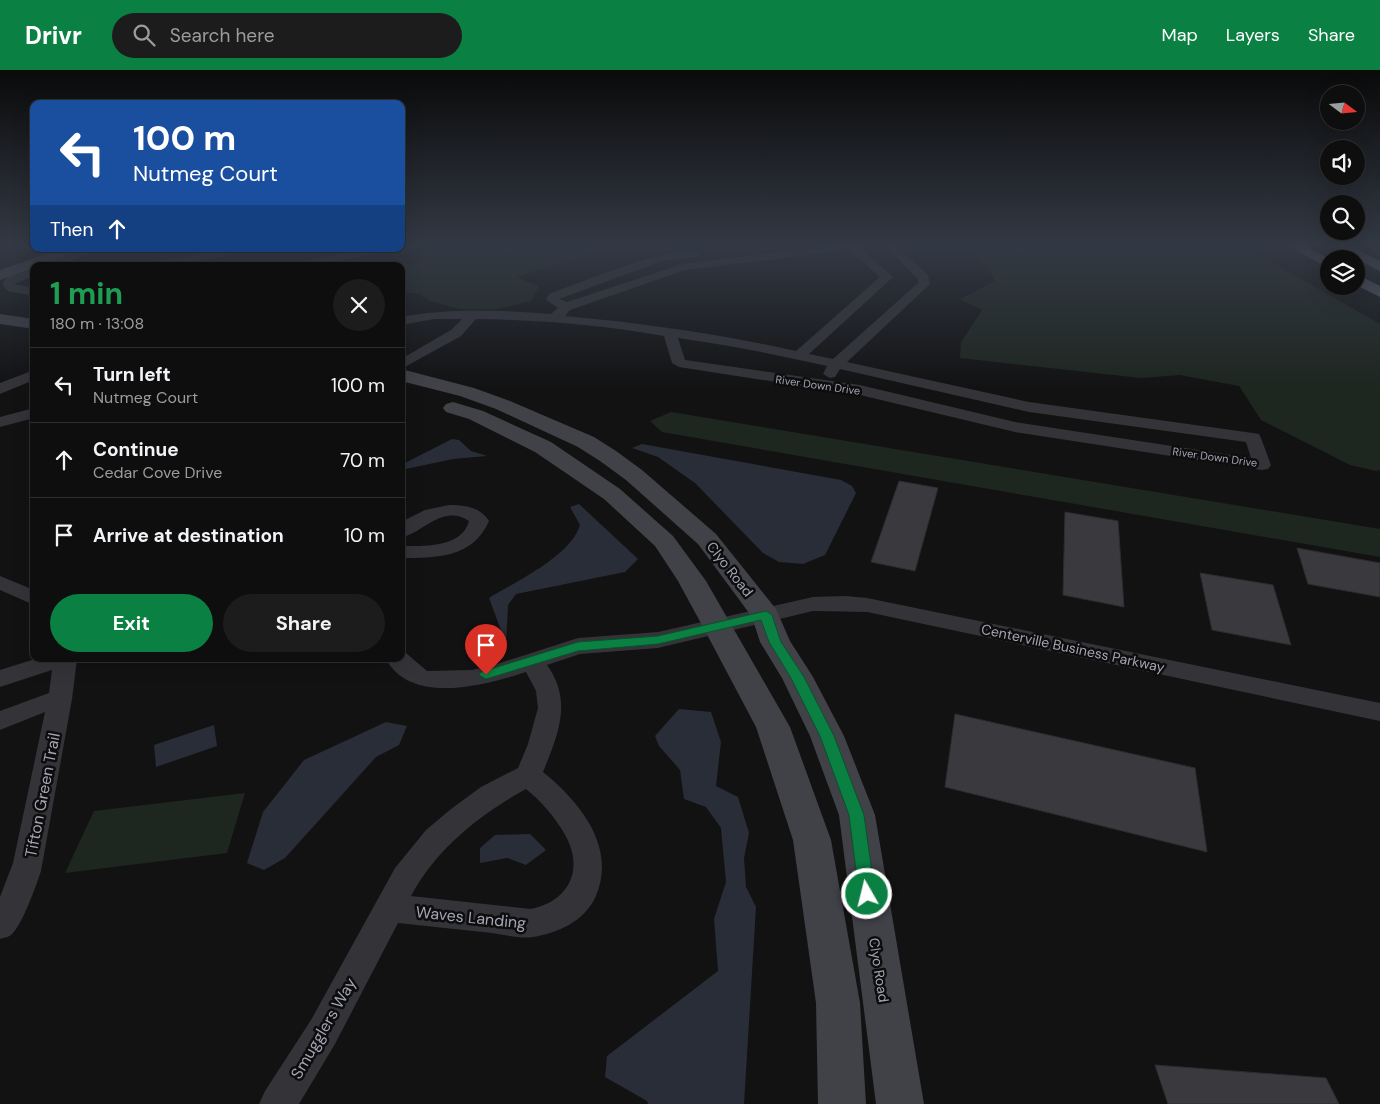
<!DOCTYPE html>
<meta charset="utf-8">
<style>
:root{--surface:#0e0e0e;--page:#1c1c1c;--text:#f1f3f6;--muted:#9b9c9e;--line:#2e2e2e;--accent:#0b8043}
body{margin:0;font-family:"DM Sans",sans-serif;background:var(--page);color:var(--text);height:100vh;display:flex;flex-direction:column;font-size:19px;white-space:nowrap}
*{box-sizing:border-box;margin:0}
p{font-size:16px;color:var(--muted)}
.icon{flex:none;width:28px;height:28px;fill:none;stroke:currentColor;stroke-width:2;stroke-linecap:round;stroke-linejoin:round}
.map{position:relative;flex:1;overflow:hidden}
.sheet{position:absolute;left:30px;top:192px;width:375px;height:400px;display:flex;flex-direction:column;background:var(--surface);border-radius:10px;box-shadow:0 5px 20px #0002,0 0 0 1px var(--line)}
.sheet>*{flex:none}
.banner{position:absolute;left:30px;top:30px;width:375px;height:152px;border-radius:10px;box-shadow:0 5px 20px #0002,0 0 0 1px var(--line);background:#1a4fa0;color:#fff;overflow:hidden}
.needle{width:32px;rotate:106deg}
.controls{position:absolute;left:1320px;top:15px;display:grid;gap:10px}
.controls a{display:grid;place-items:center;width:45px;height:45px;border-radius:50%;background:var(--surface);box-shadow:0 5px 20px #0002,0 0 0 1px var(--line);font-size:25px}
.pin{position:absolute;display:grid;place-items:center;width:42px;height:42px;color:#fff;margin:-51px -21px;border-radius:50% 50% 50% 0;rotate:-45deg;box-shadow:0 0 5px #0007}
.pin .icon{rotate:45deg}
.me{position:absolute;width:55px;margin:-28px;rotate:352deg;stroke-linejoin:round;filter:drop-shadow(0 0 4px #0008)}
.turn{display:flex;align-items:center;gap:18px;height:105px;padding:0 20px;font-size:22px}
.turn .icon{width:65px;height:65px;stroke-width:2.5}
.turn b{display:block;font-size:35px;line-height:42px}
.then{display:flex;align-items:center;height:48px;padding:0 20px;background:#0003;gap:10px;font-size:19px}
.round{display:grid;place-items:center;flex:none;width:52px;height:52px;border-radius:26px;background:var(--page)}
.overview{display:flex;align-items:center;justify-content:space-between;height:85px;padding:0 20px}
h1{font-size:30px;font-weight:700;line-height:38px;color:#1e9e55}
.button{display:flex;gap:10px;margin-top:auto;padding:10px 20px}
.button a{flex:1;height:58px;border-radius:30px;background:var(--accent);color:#fff;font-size:20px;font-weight:700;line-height:58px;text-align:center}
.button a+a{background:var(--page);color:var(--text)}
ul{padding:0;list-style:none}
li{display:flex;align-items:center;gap:15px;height:75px;padding:0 20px;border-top:1px solid var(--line)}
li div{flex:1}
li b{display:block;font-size:19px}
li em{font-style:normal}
header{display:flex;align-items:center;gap:30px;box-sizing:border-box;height:70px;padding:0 25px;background:var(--accent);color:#fff}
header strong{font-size:24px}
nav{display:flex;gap:28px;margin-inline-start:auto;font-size:18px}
.search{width:350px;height:45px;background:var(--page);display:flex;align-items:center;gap:12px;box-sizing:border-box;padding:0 18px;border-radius:28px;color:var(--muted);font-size:19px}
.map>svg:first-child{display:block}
.green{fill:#1e2620}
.water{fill:#292d37}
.building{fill:#3a393e;stroke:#2d2c2f}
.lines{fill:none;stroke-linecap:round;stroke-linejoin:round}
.street{fill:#333338;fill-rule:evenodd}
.secondary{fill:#414148;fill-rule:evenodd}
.primary{fill:#4f4f57;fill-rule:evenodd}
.highway{fill:#5f5f69;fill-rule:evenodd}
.route{fill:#0b8043;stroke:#07532c}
.labels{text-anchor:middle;stroke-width:5;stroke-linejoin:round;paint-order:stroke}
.far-street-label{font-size:11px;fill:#a3a5b4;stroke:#0d0d0e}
.street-label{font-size:14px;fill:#a3a5b4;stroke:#0d0d0e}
.near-street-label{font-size:16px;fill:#a3a5b4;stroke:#0d0d0e}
</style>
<header>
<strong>Drivr</strong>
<div class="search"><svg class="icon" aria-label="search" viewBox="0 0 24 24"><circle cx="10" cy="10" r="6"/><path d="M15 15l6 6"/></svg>Search here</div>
<nav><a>Map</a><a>Layers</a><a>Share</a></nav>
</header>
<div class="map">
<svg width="1380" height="1034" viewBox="0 0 1380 1034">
<rect width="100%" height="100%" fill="#121213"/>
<path class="green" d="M450,174H628L516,207L539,216L531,231L497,239H459L430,231L418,223H401L400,196L429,189L417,183Z
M957,174H1240L1380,254V400L1376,401L1350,395L1261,350L1239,316L1180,305L1141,308L960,288L961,272L982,240L960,229L995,211L987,197Z
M671,342L1380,459V487L662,362L650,351Z
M245,723L227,783L65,803L94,741Z"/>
<path class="water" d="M224,179L240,181L213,189L126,196L141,192L180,188Z
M452,369L459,370L471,381L487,386L453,389L401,400V395Z
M642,374L841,410L852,416L856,423L825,485L803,494L779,492L763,483L695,413L658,387L632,378Z
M579,434L638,489L625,502L516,524L508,535L506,574L489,528C515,512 571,486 580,455L570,437Z
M679,639L711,642L721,672L716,716L738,727L749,763L744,788L746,817L756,837L744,1034H648L647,1031L605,1007L607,986L718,901L714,849L726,812L721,758L706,737L684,729L680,700L659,676L655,666Z
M386,652L407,656L399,675L376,687L285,788L264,800L247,793L263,742L304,690Z
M214,655L217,676L156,697L154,675Z
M530,764L546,780L526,795L507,788L480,793V778L495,765Z"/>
<path class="building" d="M899,411L938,418L915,501L871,492Z
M1065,442L1118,451L1124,537L1063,525Z
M1297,478L1380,493V527L1308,514Z
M1200,503L1273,515L1291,575L1212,560Z
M955,644L1195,698L1207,782L945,717Z
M1155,995L1326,1008L1339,1034H1168Z"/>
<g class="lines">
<path class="street" d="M401,174H418L401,179H399H401Z
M844,174H856L893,207L809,284L833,289L918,213V209L883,174H894L928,205L930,214L847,292L1029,332L1253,363L1259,364L1261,368L1271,395L1268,399L1262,400L1015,362L860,325L679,297L672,293L664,266C601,255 540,250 476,249L461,266L401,299V289L451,260L462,249H434L401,255V247C451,238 501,240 551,244L558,238L546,230L549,224C571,216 685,169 701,184L695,187L662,191L559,229L567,232L683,194ZM850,180L880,207L796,281C720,264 642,253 565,246L570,240L685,200ZM678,268C729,275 778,285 827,296L823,304L830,308L835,307L840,299L1029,342L1246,372L1251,388L1015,352L860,315L685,290Z
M85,179H100L59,196H43Z
M364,179H384L379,182L311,196H290L296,193Z
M34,199V206L14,214L34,218V226L8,221L2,214L7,207Z
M34,300V310L0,324V313Z
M34,338V348L0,357V347Z
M449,435C465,435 480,437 489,451C473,488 436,488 401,488V476C424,476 462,478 469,451C443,434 424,462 401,468V452L425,440Z
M0,506L34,520V535L0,520Z
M846,526L867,528L1380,633V651L867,542L813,541L658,578L580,584L547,595C573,631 558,665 543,702C580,732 618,778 595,828C584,851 558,863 533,867C521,869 505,865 492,863C461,860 429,856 398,853L335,974L299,1034H259L265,1021L311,950L395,798L426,760L451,739L481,717L518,698L528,674L538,638L536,621L526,602C486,615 411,636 386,589H401V582L406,583L427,601L472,600L497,594L578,568L658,562L813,527ZM526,719C541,731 554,746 564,763C585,798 570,831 531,839L411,826C436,779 480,744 526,719Z
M35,589H77L72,629L41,801C36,816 22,856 11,865C9,867 3,868 0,869V827L13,793L45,642L0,660V641L49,623L52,600L0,617V600Z"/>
<path class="secondary" d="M0,244L34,249V259L0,254Z
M401,299L474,318L510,331L594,367L616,381L642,400L716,464L776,539L790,571L813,607L844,666L875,745L924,1034H876L839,745L810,666L782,608L760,572L752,547L698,474L626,410L600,391L578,377L496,339L460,326L401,311Z
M453,332L483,341L551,372L620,419L673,466L706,511L790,657L831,770L860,933L866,1034H818L816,933L793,770L756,657L703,557L678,511L655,476L604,429L535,382L469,349L446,342L443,338L446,334Z"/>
<path class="primary" d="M60,179H80L78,182L0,210V200Z"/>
<path class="highway" d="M1284,174H1301L1330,189L1329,198Z
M1327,174H1344L1380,191V201Z
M1356,204L1380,216V227L1356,215Z"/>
</g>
<linearGradient id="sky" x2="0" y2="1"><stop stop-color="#0a0a0a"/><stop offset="0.55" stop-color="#333944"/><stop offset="1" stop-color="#333944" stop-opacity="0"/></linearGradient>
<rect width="1380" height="318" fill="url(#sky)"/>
<path class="route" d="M766,541L772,545L781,572L804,607L834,666L864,745L875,824L873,829L867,831L861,829L859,824L849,745L820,666L791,608L769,572L761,550L658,574L578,581L486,609L479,605L481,602L578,572L658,566Z"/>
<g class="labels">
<g class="far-street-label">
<text transform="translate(818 315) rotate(8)" y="4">River Down Drive</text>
<text transform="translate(1215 387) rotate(8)" y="4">River Down Drive</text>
</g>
<g class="street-label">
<text transform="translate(730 499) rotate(52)" y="5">Clyo Road</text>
<text transform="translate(1073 578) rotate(12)" y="5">Centerville Business Parkway</text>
<text transform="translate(879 900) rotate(81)" y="5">Clyo Road</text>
</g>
<g class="near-street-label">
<text transform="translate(42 725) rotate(-79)" y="6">Tifton Green Trail</text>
<text transform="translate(471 847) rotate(6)" y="6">Waves Landing</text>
<text transform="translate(323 958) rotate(-60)" y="6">Smugglers Way</text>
</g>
</g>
</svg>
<div class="controls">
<a><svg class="needle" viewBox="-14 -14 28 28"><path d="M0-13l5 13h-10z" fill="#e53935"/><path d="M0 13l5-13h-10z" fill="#9b9c9e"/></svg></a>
<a><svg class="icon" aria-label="sound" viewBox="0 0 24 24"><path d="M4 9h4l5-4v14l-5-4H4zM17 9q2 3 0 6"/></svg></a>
<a><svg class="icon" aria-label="search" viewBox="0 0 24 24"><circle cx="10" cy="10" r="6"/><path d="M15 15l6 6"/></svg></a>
<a><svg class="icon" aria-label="layers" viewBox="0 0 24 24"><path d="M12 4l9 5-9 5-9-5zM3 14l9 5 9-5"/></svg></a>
</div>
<div class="pin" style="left:486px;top:605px;background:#d93025"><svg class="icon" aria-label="arrive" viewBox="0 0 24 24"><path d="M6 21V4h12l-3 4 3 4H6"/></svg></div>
<svg class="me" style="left:867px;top:824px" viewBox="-20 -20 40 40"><circle r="17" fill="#0b8043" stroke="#fff" stroke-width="3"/><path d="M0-11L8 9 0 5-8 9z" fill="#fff"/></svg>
<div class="banner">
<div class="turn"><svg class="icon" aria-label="left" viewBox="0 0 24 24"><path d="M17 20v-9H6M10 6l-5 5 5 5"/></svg><div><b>100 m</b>Nutmeg Court</div></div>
<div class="then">Then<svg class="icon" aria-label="ahead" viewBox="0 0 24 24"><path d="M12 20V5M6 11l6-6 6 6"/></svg></div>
</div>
<section class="sheet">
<div class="overview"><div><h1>1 min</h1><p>180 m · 13:08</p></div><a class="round"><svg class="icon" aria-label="close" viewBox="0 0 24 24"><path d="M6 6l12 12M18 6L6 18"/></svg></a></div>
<ul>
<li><svg class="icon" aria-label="left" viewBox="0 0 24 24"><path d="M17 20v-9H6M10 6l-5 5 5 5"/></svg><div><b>Turn left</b><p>Nutmeg Court</p></div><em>100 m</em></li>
<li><svg class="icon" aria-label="ahead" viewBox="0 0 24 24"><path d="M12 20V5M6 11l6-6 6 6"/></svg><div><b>Continue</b><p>Cedar Cove Drive</p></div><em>70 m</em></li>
<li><svg class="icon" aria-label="arrive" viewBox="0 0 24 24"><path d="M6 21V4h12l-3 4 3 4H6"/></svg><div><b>Arrive at destination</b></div><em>10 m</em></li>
</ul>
<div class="button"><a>Exit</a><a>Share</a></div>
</section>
</div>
